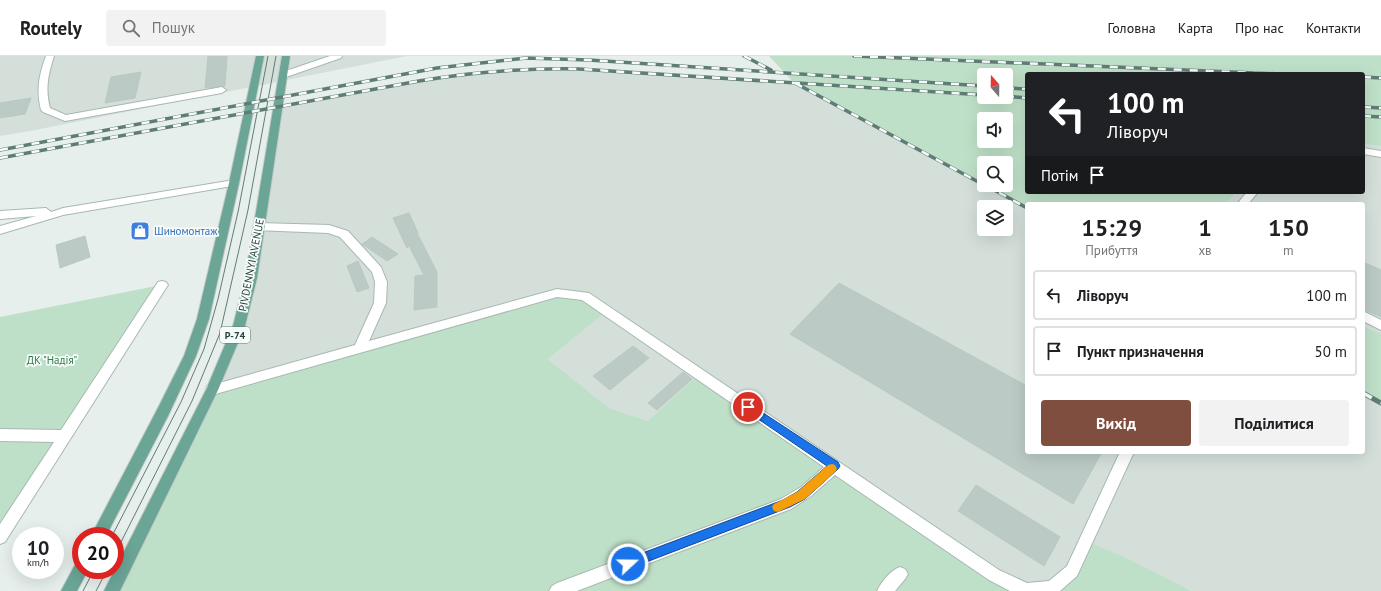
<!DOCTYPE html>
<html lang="uk">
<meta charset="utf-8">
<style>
:root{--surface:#fff;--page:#f2f2f2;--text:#202124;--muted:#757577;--line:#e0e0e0;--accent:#7f4e3f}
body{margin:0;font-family:"PT Sans",sans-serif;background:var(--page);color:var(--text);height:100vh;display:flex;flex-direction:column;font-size:15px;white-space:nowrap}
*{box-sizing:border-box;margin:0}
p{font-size:13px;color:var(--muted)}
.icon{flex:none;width:22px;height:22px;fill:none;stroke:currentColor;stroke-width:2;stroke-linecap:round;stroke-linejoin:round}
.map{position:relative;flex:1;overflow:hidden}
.drawer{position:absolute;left:1025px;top:146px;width:340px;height:252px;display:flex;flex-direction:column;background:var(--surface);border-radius:4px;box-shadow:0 4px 16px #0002}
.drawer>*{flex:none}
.hud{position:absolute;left:1025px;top:16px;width:340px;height:122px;border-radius:4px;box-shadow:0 4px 16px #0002;background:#202124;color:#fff;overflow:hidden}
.needle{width:26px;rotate:340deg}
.controls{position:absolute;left:977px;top:12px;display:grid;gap:8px}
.controls a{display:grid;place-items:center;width:36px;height:36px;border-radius:4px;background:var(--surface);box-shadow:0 4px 16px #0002;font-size:20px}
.speed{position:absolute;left:12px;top:471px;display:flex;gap:8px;font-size:20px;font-weight:700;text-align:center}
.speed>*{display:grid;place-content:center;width:52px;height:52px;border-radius:50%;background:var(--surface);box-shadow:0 4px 16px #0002;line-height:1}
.speed small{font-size:10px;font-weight:400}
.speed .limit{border:6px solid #d22;background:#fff;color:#111}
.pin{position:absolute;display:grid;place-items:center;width:34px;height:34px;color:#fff;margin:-17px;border:2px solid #fff;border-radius:50%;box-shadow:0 1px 4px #0007}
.me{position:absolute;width:44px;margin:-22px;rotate:69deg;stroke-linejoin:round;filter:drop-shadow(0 0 3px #0008)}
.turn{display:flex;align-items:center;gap:14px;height:84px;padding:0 16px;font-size:18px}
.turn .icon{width:52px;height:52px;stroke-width:2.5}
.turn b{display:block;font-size:28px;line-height:34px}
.then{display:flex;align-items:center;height:38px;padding:0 16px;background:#0003;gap:8px;font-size:15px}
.eta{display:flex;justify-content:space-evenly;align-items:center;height:68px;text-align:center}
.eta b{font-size:24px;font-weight:800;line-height:28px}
.action{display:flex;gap:8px;margin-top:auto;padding:8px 16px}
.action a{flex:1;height:46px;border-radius:4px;background:var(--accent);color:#fff;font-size:16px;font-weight:800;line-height:46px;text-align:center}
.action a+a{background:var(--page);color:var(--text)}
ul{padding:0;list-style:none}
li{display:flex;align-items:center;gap:12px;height:50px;margin:0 8px 6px;padding:0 8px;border:2px solid var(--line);border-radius:4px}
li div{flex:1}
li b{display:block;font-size:15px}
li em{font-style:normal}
header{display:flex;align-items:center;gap:24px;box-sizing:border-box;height:56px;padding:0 20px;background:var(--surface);border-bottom:1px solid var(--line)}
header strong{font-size:19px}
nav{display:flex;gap:22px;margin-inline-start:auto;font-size:14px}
.search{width:280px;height:36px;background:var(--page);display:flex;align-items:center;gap:10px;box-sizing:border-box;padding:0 14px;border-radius:4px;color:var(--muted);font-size:15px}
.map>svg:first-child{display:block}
.built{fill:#d4dfda;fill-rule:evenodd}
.green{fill:#bfe0c8;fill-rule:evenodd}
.building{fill:#bbcac4;stroke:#b8c9c2}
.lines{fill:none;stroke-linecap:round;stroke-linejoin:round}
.minor-casing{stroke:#a8b8b2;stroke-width:2}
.major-casing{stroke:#c2cac8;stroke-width:2}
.minor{fill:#fff;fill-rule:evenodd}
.major{fill:#6aa596;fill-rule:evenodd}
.tram{stroke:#5f7d75;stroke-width:1}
.rail-far1-casing{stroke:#5f7d75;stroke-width:3.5}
.rail-casing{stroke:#5f7d75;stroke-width:5}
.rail-far1{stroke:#f7fbf9;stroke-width:2.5;stroke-dasharray:8;stroke-linecap:butt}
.rail{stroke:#f7fbf9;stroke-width:3.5;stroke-dasharray:10;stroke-linecap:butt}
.route{fill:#1a73e8;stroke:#114b97}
.slow{fill:#f59e0b}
.labels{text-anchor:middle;stroke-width:3.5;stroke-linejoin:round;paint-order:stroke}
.shield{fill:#f7fbf9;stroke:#637a73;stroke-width:1}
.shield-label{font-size:10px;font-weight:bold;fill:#24423a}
.shop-label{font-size:11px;fill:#366cbe;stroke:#f7fbf9;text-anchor:start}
.street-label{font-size:11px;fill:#24423a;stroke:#f7fbf9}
.park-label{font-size:11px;fill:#2d7a4b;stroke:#f7fbf9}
</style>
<header>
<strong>Routely</strong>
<div class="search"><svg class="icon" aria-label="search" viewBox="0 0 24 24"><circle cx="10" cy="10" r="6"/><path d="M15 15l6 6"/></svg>Пошук</div>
<nav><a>Головна</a><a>Карта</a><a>Про нас</a><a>Контакти</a></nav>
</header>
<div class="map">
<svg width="1381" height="535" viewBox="0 0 1381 535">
<rect width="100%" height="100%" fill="#e6efeb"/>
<path class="built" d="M0,0H407L30,75L0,80Z
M546,12L793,26L1027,152V396H1363V337L1381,347V535H1192L1124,501L1072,515L1026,535L648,365L609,352L548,303L606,255L212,334L239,270L278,50L470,16ZM984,151H1006V173H984Z
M1363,88L1381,90V278L1363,270V148H1225L1237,136H1363Z"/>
<path class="green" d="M769,0H1381V90L1363,88V18H1027V136H1237L1225,148H1027V152L985,129H1006V107H984V129L793,26ZM984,19H1006V41H984ZM984,63H1006V85H984Z
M161,229L0,481V261Z
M557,237L585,240L607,255L548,303L609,352L648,365L699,318L1026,535L1052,532L1086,485L1124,501L1192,535H112L212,334Z
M1363,270L1381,278V347L1363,337Z"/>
<path class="building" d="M208,0H227L225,30L205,32Z
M141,16L135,42L105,47L111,21Z
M31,42L25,58L0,62V47Z
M409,157L418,177H417L437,216V251L414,254L415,220L424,219L409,190L407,192L393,162Z
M85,180L90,201L60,212L56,189Z
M372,181L398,198L387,205L362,188Z
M358,205L369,232L357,236L347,210Z
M1363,206L1381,214V261L1363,253Z
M839,227L1027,330V396H1102L1073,448L790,278Z
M633,290L649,302L610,334L593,320Z
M683,316L692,323L657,354L648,347Z
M976,429L1060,481L1044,510L958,455Z"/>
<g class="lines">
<defs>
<path id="minor" d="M46,0H54C48,19 45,33 50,52L66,59L222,31L226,34L222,37L65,65L43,56L41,54C36,34 39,19 46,0Z
M330,0H342L341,2L286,21L283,22L279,19L280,17Z
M1363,92L1381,95V101L1363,98Z
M234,124L239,127L238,129L63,159L0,178V170L36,160L0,163V155L46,152L51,156L63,152Z
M1247,136H1258L1248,148H1237Z
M259,167L329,169L348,175L381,211L387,226L386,247L369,285L557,233L589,237L999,514L1027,527L1049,525L1067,510L1120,396H1134L1077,520L1060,535H1010L989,524L835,419L811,440L791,453L577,535H549L552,530L557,527L781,443L801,431L824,411L582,244L557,241L212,339L207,338L206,334L207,330L212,329L355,289L374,247L375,226L372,216L340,181L328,177L255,174L254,171L255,168Z
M162,225L166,226L168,229L166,232L5,486L0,488V468L54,386L0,385V373L61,374L158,226Z
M1363,255L1381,264V274L1363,265Z
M900,511L905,513L908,518L905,523L895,535H877C881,526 891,514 900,511Z"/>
<path id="major" d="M256,0H264L239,127L209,263L196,300L168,360L106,480H91L158,352L184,300L197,263L229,127Z
M282,0H290L257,222L245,270L218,334L120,535H104L206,334L233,270L245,222Z
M81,505V514H88L77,535H61L76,507Z"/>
</defs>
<use href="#minor" class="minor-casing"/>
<use href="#major" class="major-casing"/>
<use href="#minor" class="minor"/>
<use href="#major" class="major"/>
<path class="tram" d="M112,480L181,346L204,293L218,243L238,156L268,0
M115,498L192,345L220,277L248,154L276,0
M83,535L94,514
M96,535L107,514"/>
<defs>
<path id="rail-far1" d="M744,0L771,14
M854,0L1280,18
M1363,21L1381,22
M795,27L984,129
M1006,32L1027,33
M1006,40L1027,42
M1363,51L1381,52
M1363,60L1381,61
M0,94L437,12L526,2L589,4L984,30
M0,102L419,25C472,16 525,12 579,13L984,39
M985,129L1027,152"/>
<path id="rail" d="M1363,337L1381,347"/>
</defs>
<use href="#rail-far1" class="rail-far1-casing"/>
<use href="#rail" class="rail-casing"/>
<use href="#rail-far1" class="rail-far1"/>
<use href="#rail" class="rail"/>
</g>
<path class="route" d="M748,347L838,406L840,410L838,413L805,443L790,451L628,513L624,512L623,508L624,504L783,444L797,436L827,410L745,354L744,351L745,348Z"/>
<path class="slow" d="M832,408L835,409L837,413L835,416L805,443L778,456L774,455L772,451L774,448L797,436L828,409Z"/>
<defs>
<symbol id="shop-square" viewBox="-11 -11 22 22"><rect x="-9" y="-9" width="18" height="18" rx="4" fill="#3f7fe0" stroke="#f7fbf9"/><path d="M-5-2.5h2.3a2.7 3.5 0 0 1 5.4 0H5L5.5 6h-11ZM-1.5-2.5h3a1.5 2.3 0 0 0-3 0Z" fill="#fff"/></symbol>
</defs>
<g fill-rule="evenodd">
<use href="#shop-square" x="129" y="164" width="22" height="22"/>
</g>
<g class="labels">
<rect class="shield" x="220" y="271" width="30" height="16" rx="3"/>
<g class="shield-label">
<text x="235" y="283">Р-74</text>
</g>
<g class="shop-label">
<text x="154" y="179">Шиномонтаж</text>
</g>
<g class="street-label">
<text transform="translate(251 209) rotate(-79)" y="4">PIVDENNYI AVENUE</text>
</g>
<g class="park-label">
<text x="52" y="308">ДК "Надія"</text>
</g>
</g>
</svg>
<div class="controls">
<a><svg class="needle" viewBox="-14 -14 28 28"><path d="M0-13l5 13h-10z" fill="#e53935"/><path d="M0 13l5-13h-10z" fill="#757577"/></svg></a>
<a><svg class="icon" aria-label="sound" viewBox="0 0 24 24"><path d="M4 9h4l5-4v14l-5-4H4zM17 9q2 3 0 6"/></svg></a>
<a><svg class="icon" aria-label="search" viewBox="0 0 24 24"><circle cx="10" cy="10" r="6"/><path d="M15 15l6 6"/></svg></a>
<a><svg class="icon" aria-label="layers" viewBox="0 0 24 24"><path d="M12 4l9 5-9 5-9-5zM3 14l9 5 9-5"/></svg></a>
</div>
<div class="speed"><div>10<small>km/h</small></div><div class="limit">20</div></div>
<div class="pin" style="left:748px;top:351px;background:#d93025"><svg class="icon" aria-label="arrive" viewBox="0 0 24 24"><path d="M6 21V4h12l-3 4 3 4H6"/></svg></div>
<svg class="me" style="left:628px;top:508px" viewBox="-20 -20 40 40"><circle r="17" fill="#1a73e8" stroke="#fff" stroke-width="3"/><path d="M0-11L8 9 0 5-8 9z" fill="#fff"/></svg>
<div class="hud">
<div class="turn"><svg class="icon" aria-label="left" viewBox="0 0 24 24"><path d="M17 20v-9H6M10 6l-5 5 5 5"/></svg><div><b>100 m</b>Ліворуч</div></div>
<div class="then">Потім<svg class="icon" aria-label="arrive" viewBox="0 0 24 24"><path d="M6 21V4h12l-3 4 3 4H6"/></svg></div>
</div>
<section class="drawer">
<div class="eta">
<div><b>15:29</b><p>Прибуття</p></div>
<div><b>1</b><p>хв</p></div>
<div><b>150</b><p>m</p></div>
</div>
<ul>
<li><svg class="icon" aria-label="left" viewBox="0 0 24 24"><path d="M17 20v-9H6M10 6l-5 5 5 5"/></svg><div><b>Ліворуч</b></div><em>100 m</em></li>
<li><svg class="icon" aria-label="arrive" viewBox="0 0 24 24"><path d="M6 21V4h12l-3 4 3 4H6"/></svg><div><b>Пункт призначення</b></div><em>50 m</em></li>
</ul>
<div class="action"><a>Вихід</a><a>Поділитися</a></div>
</section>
</div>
